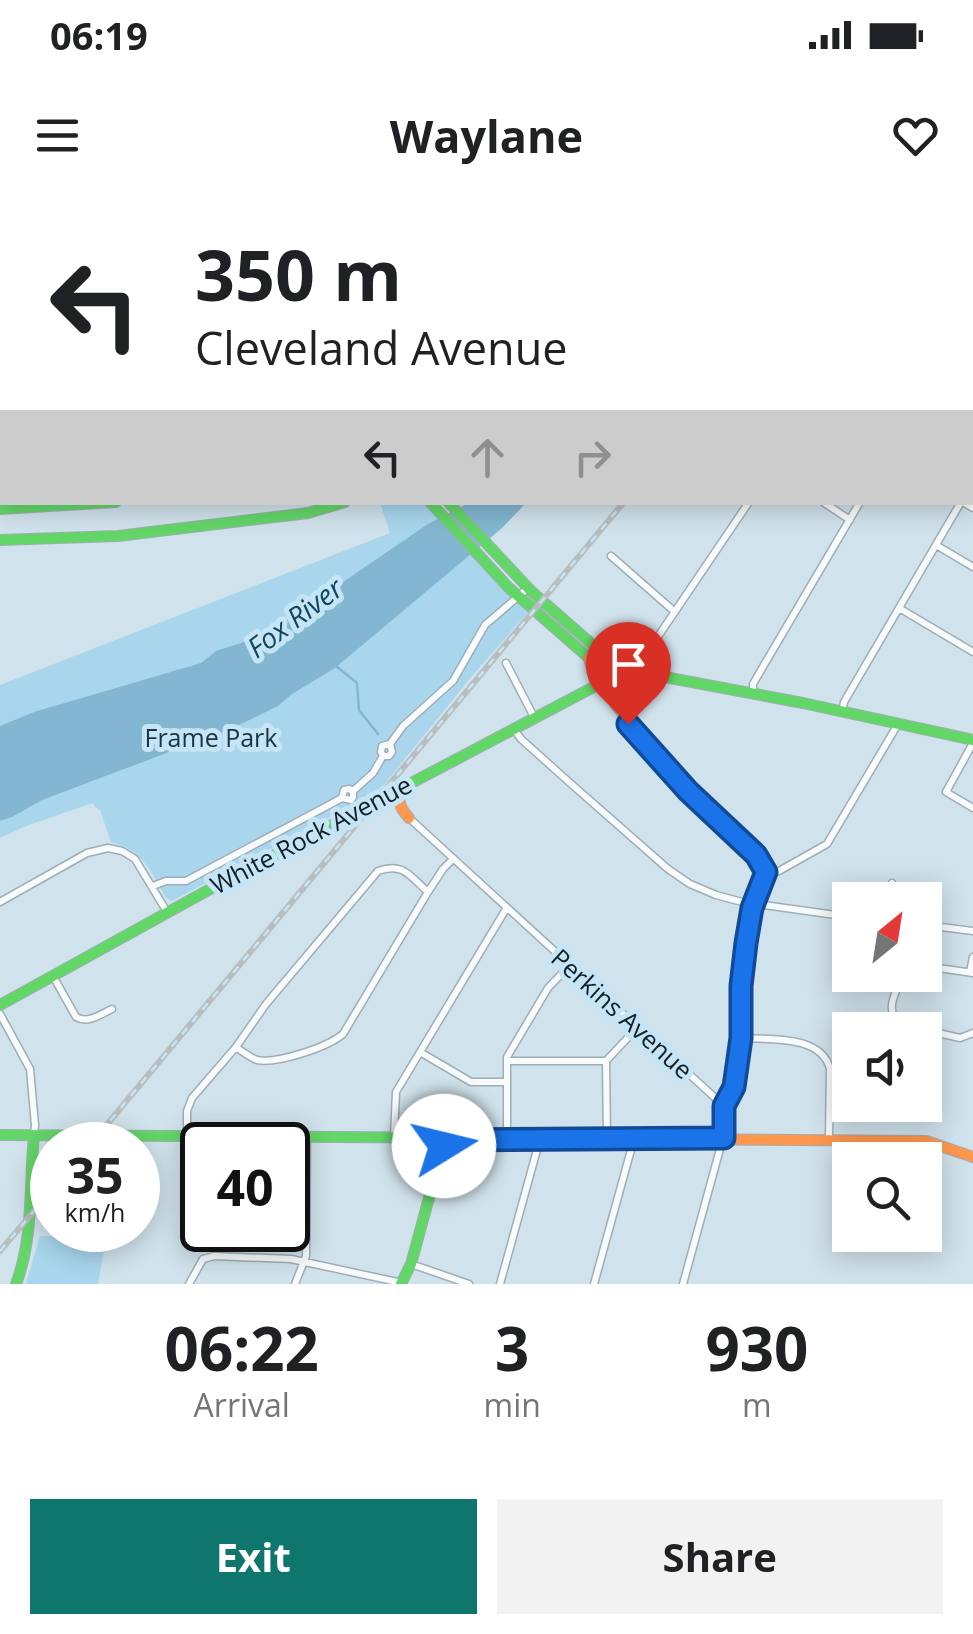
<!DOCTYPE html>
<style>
:root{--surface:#fff;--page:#f2f2f2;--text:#202124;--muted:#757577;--accent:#0f766e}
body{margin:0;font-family:"Open Sans",sans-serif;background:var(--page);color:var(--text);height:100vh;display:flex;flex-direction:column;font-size:38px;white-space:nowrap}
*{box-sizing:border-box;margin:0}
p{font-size:32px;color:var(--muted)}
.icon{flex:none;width:55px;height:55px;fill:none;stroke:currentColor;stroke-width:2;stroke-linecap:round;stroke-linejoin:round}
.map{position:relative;height:1084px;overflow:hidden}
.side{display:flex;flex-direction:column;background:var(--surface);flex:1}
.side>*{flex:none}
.hud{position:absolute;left:0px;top:0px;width:975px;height:305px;box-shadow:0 5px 25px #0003;background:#fff;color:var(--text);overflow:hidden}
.needle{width:65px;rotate:30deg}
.controls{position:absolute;left:832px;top:682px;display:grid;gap:20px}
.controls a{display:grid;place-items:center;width:110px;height:110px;border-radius:0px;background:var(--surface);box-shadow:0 5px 25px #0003;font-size:50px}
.speed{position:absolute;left:30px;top:922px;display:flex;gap:20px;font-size:50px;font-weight:700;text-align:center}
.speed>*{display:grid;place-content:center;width:130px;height:130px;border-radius:50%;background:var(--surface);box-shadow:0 5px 25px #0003;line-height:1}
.speed small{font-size:25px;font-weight:400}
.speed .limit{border:5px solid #111;border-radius:15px;background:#fff;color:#111}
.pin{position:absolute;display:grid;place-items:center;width:85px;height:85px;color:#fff;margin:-102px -42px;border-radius:50% 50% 50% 0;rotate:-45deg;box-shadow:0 0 10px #0007}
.pin .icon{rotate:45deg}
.me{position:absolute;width:110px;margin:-55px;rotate:81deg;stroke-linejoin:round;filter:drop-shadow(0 0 8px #0008)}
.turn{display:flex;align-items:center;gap:35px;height:210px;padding:0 30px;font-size:45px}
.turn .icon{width:130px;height:130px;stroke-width:2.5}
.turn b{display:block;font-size:70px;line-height:85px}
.lanes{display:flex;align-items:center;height:95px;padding:0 30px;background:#0003;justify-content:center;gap:50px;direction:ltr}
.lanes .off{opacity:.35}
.eta{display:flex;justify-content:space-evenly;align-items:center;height:170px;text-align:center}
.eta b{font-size:60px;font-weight:700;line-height:70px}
.action{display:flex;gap:20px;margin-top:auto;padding:20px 30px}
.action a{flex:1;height:115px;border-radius:0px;background:var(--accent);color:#fff;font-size:40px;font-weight:700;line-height:115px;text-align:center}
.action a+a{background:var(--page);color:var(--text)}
.status{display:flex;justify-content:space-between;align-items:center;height:70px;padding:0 50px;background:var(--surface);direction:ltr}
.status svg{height:28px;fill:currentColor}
header{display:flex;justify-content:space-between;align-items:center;height:130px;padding:0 30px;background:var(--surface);font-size:45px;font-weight:700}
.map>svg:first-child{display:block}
.green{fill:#a9d6ec}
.water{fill:#83b7d1}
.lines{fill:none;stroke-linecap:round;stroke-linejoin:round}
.stream{stroke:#83b7d1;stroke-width:2.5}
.street-casing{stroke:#a0adb5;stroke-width:9}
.fast-casing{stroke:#a0adb5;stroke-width:12}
.slow-casing{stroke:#a0adb5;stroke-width:12}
.jam-casing{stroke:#a0adb5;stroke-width:12}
.street{stroke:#f8fbfc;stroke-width:6}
.fast{stroke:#63d668;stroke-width:10}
.slow{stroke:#ff974d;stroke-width:10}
.jam{stroke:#b3261e;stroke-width:10}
.rail-casing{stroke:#b8bdc0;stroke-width:6}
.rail{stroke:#c5e5f6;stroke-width:2.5;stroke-dasharray:8;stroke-linecap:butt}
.route-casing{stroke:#114b97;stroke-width:25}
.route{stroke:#1a73e8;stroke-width:18}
.labels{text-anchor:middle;stroke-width:10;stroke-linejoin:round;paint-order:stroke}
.park-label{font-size:25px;fill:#173645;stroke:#c5e5f6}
.street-label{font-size:25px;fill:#121e24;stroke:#c5e5f6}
.water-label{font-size:28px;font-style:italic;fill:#0f475f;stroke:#c5e5f6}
</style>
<div class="status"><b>06:19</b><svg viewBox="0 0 49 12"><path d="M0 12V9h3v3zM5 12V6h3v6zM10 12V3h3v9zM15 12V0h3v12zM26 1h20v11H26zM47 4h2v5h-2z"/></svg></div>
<header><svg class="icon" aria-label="menu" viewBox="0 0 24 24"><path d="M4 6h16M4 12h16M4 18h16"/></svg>Waylane<svg class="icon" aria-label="heart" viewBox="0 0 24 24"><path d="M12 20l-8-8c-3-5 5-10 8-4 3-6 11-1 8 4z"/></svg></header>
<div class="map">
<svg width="973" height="1084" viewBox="0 0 973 1084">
<rect width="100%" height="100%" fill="#d0e2eb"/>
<path class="green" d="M380,303H425L530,410L472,476L379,591L172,701L166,698C152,673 142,649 111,642L100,610L95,607L93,603L26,626L0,638V485L390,333Z
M40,1036L72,1037L105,1043L98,1084H26Z"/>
<path class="water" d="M468,303H526L502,328L335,468L292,494L278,506L233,528L42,600L12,617L0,621V526L34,512L201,463L216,451L241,443L293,416L428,324Z"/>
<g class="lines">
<path class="stream" d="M337,467L357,483L359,510L378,534"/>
<defs>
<path id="street" d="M370,0L374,2
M972,110L973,109
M0,213L2,212
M972,282L973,281
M823,302L850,320
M963,302L973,308
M936,345L973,367
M611,356L675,412
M899,408L973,452
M506,463L534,517
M625,470L653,444L749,302
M753,493V484L764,465L860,302
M614,505L683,585L756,655L765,667L766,675
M842,512L844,502L961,302
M513,528L521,539L569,582L668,669L690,684L716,695L742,702L850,717
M973,543L946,592L973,608
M390,544L392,552L389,556H383L381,552L382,546L390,544L403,526L453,481L485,425L528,388
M353,591L373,573L383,556
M408,617L724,906
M153,686L166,681H186L342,598L344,590L349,589L353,591V597L351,600L342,598
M883,700L892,683
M0,702L87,653L108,648L122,651L135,659L167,712
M925,725L973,731
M925,766L973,773
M970,772L973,757
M843,775L839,761L843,716
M903,775C896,792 884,809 899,824L960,838L973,833
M53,776L76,817C88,824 101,814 112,809
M0,814L30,869L35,925L34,935
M741,838C769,840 821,834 830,869L829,939
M236,847C243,852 249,857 257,860C277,864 328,847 343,834L428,692L443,669L453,659
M420,852L471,882H507
M507,861H606
M187,936V911L192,898L236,847L266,804L378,671C403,662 410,676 428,692
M394,938L396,892L506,709
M507,938V857L548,788L569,766
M607,939L606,861L637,828
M411,1064L469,1084
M189,1084L203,1059L214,1056L291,1059L402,1083
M295,1084L306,1056L307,938
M500,1084L540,939
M594,1084L634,939
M683,1084L723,938L724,906L735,883L741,838V786L746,743L752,708L766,675L779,671L827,644L898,524"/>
<path id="fast" d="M101,0L102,2
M116,0L117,2
M737,2L739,0
M0,288L2,287
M430,302L508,387L589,458L606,466L803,503L973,540
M448,302L531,391L618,467
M0,309L116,302
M0,340L118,336L308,313L345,302
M0,805L212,688L624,471
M0,935L497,938
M16,1084C34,1036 29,986 34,935
M401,1084L411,1064L445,939"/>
<path id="slow" d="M589,458L596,484
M405,587C396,599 399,607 409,618
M497,938L926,941L973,957"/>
<path id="jam" d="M307,2L309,0"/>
</defs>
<use href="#street" class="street-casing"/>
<use href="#fast" class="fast-casing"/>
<use href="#slow" class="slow-casing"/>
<use href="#jam" class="jam-casing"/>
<use href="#street" class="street"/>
<use href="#fast" class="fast"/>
<use href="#slow" class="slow"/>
<use href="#jam" class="jam"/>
<defs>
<path id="rail" d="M892,2L895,0
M90,945L624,302
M0,1051L52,990"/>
</defs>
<use href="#rail" class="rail-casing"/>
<use href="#rail" class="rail"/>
</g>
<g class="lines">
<defs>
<path id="route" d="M444,946L445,940L724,938V906L734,887L741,838V786L746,743L752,708L766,672L756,655L688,591L628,524"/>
</defs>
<use href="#route" class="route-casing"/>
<use href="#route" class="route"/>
</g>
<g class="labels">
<g class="park-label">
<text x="211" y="547">Frame Park</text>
</g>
<g class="street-label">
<text transform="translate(311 635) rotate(-28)" y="9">White Rock Avenue</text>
<text transform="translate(622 814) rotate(42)" y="9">Perkins Avenue</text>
</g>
<g class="water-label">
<text transform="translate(295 418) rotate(-37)" y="10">Fox River</text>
</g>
</g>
</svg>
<div class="controls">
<a><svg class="needle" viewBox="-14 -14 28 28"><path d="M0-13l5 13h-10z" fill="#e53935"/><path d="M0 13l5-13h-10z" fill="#757577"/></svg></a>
<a><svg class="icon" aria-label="sound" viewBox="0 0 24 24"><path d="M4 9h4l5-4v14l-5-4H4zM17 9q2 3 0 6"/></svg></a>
<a><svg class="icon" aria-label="search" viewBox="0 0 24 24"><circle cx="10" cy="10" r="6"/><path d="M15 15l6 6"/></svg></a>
</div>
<div class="speed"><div>35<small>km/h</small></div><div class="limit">40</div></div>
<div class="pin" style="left:628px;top:524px;background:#d93025"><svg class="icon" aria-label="arrive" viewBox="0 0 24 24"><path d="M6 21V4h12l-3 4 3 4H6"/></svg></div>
<svg class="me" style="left:444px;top:946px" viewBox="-20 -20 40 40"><circle r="19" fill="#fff"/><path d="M0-13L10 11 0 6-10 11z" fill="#1a73e8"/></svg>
<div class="hud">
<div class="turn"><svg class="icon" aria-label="left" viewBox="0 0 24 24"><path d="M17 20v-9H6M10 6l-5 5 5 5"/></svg><div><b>350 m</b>Cleveland Avenue</div></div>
<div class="lanes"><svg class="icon" aria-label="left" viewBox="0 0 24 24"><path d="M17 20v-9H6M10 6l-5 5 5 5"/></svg><svg class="icon off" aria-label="ahead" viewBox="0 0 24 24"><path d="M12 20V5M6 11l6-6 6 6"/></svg><svg class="icon off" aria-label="right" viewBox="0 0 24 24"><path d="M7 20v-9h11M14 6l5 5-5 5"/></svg></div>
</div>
</div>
<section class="side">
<div class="eta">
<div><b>06:22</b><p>Arrival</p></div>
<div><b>3</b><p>min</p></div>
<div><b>930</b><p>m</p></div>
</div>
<div class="action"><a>Exit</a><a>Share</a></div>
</section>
